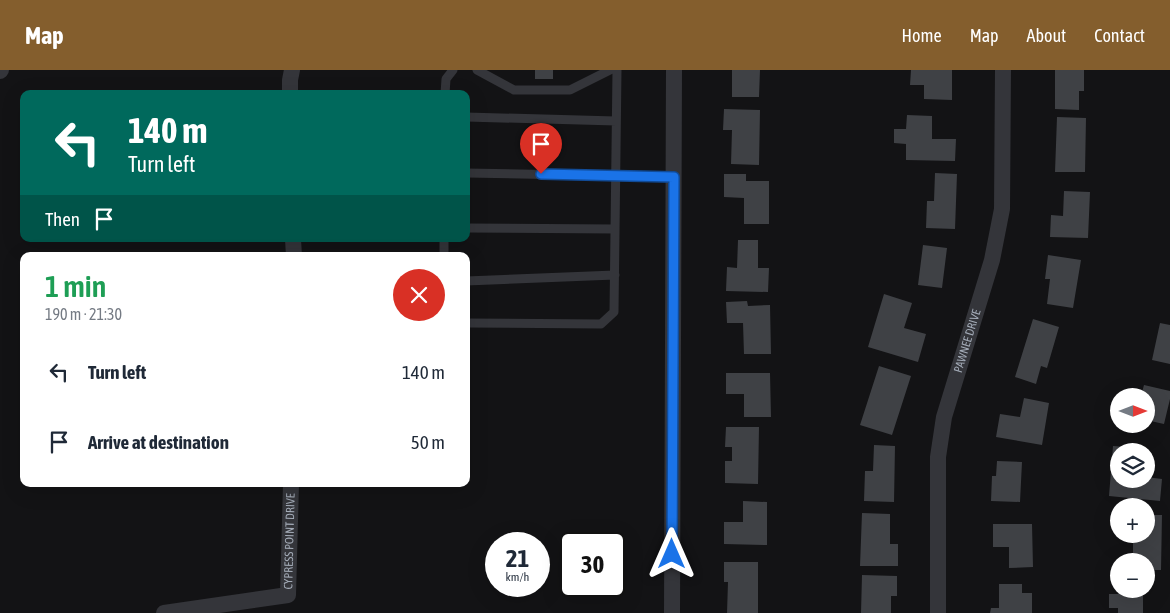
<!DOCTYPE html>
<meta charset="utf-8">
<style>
:root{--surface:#fff;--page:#f6f6f7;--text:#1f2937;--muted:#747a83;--accent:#845e2d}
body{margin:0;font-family:"Asap Condensed",sans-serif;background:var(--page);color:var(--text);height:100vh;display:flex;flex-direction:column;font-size:19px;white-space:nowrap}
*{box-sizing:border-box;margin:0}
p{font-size:16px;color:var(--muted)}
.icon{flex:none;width:28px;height:28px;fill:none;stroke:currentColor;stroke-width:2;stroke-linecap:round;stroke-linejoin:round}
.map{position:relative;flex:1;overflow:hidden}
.details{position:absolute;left:20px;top:182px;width:450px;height:235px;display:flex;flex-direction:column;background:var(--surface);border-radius:10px;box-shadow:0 5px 20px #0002}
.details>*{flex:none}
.hud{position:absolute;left:20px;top:20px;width:450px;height:152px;border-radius:10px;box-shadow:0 5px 20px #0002;background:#00695c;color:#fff;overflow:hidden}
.needle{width:32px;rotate:90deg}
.buttons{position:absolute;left:1110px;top:318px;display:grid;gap:10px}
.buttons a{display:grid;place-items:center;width:45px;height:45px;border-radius:50%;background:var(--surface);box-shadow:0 5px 20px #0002;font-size:25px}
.speed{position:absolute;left:485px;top:462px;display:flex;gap:10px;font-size:25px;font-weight:700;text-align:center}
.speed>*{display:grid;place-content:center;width:65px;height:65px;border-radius:50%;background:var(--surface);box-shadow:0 5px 20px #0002;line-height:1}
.speed small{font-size:12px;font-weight:400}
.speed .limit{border:2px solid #111;border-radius:8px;background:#fff;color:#111}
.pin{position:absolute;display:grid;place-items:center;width:42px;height:42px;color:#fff;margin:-51px -21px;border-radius:50% 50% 50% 0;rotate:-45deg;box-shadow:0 0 5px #0007}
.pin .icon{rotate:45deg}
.me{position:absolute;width:55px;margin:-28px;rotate:0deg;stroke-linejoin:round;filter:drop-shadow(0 0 4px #0008)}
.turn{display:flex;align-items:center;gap:18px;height:105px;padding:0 25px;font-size:22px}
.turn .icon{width:65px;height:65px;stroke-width:2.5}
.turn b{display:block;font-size:35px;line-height:42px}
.then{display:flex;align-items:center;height:48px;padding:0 25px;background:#0003;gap:10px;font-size:19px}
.round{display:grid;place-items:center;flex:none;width:52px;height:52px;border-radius:26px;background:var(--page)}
.head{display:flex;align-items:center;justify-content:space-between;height:85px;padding:0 25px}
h1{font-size:30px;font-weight:600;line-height:38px;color:#1e9e55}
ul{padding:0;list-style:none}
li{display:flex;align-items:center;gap:15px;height:70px;padding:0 25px}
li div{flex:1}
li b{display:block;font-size:19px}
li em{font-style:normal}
header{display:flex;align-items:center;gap:30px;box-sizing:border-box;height:70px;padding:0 25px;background:var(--accent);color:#fff}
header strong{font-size:24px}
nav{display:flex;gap:28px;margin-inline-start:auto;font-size:18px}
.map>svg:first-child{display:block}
.building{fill:#3f4145}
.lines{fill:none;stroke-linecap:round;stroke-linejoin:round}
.lane{stroke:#34353a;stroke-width:9}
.street{stroke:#34353a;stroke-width:16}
.route-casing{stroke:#114b97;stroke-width:12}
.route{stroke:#1a73e8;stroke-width:9}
.labels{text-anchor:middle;stroke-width:4;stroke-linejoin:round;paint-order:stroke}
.street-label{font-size:12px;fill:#a3abb7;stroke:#0e0e10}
</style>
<header>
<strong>Map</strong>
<nav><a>Home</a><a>Map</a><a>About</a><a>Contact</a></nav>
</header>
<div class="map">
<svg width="1170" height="543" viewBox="0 0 1170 543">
<rect width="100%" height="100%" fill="#131315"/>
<path class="building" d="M535,0H553V9H535Z
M732,0H760L759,27H732Z
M911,0H952V30L924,29V15H910Z
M1055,0H1084V21H1079V40L1055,39Z
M724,39L760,40L759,95L731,94L732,60H723Z
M907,45L932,46V69H956L955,91L906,90V74L894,73V59H906Z
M1057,47L1086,48L1085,102H1055Z
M935,103L957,104L955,159L926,158L927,131H934Z
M724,104H746V111H769V154H744V128L724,127Z
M1064,121L1090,122L1088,168L1050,167L1051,145L1063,146Z
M738,170H758V198H769L768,222L726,221L727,197L737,198Z
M923,175L947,178L942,218L918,215Z
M1048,185L1081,190L1073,238L1047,234L1050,209H1045Z
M884,224L912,233L904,258L926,264L918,292L868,277Z
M747,231L748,236L770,235L771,284H744L743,253H727L726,232Z
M1033,249L1059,257L1047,298L1041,296L1036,314L1015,307Z
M1160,253L1170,255V294L1152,290Z
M879,296L911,306L892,365L860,355Z
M726,303H770L771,347H744V324H726Z
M1144,315L1170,321V329L1164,354L1146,350V326H1141Z
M1024,328L1049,333L1042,375L996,367L1000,344L1020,347Z
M726,357H759L758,414L725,413V391H732V377H725Z
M874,375L895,376L894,432L864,431L865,401H873Z
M1113,376L1141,378L1140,381H1119V409H1146V407L1162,409L1160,431L1109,426Z
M997,391L1022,392L1020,432L991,431L992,406H996Z
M743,431L767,432V475L724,474V452H743Z
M862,443L890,444V474H898V496H860Z
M1146,445H1162L1161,500H1146V491H1133V464H1146Z
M993,454H1032L1033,497L1009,498V477H993Z
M724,492H758V543H727L728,512H724Z
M862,505L897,506V526H891V543H861Z
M999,514H1022V523H1032V543H990L991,538H999Z
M1118,519H1143V543H1118V538H1109V524H1118Z"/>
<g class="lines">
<path class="lane" d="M477,0L514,20H570L610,0
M445,24L446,9L453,0
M466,47L616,51
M466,103L674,107
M466,158L615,159
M444,186V169
M466,211L615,205
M466,253L601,254L614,242L617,0"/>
<g class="street">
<path d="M0,1L1,0"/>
<path d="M290,24V10L292,0"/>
<path d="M293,169L294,186"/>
<path id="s1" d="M164,543L288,525L291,414"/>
<path d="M672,543L674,0"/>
<path id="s2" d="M938,543V387L944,347L992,190L1002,139L1003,0"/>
</g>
</g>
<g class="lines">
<defs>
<path id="route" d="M541,104L674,107L672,484"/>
</defs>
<use href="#route" class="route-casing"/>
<use href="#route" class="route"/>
</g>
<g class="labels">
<g class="street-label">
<text dy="4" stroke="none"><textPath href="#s2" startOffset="276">PAWNEE DRIVE</textPath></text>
<text dy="4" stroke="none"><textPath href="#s1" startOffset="179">CYPRESS POINT DRIVE</textPath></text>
</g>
</g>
</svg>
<div class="buttons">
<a><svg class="needle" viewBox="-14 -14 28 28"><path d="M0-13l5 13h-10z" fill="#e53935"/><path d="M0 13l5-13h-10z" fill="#747a83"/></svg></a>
<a><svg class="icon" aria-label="layers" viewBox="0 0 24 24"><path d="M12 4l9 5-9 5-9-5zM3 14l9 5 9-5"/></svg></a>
<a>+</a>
<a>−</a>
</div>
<div class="speed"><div>21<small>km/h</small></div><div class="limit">30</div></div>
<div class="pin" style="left:541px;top:104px;background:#d93025"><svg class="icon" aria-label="arrive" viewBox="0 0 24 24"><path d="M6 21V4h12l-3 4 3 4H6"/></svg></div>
<svg class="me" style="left:672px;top:484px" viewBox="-20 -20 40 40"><path d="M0-17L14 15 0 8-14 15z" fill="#1a73e8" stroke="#fff" stroke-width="4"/></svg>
<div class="hud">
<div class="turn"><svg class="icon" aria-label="left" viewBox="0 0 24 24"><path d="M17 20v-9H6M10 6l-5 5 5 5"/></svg><div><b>140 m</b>Turn left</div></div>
<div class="then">Then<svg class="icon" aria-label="arrive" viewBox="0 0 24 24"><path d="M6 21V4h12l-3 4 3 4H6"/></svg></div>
</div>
<section class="details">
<div class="head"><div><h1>1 min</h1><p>190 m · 21:30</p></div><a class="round" style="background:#d93025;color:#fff"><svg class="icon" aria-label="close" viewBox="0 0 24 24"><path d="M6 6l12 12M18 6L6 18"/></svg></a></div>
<ul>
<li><svg class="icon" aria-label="left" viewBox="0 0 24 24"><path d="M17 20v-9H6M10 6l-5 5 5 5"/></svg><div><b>Turn left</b></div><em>140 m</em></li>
<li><svg class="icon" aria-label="arrive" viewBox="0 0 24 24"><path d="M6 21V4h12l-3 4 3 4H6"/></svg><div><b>Arrive at destination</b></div><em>50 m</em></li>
</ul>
</section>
</div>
